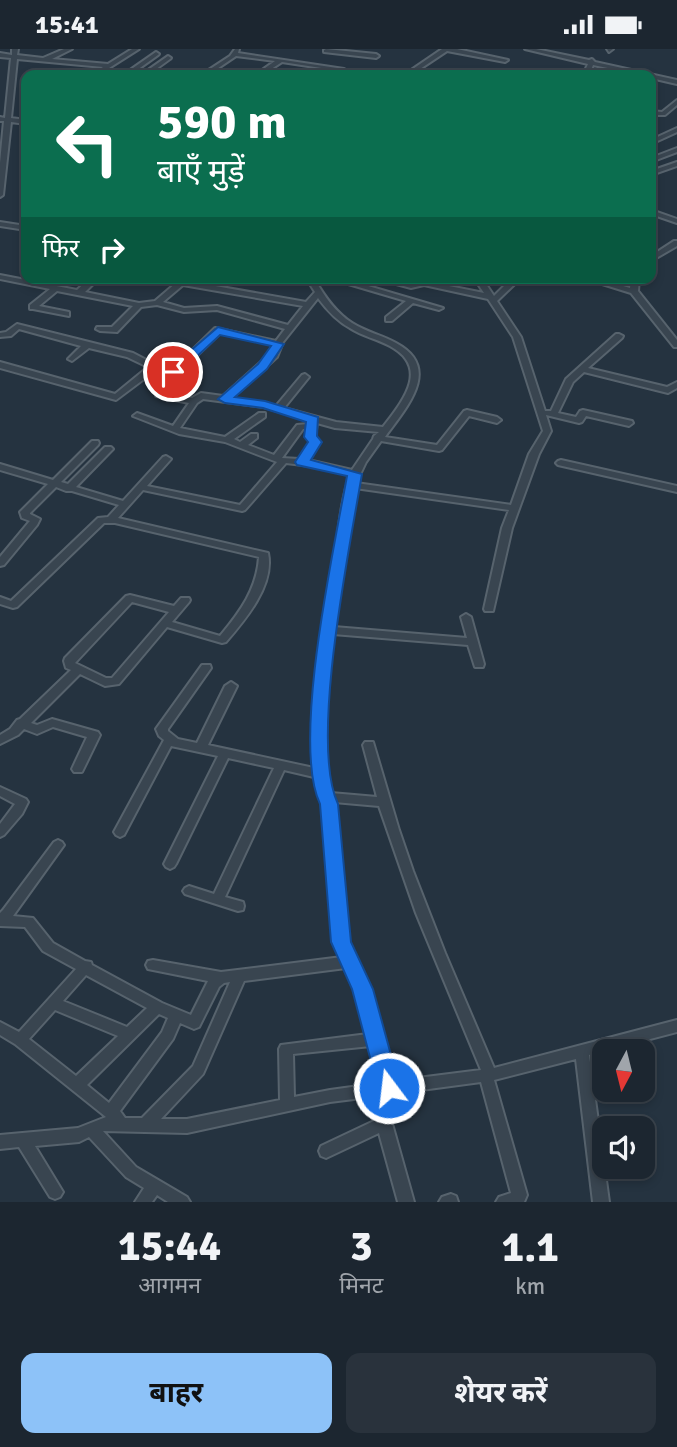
<!DOCTYPE html>
<html lang="hi">
<meta charset="utf-8">
<style>
:root{--surface:#1c2630;--page:#29323c;--text:#f1f3f6;--muted:#a0a5ab;--line:#3a434c;--accent:#8dc2f8}
body{margin:0;font-family:Signika,"Noto Sans Devanagari",sans-serif;background:var(--page);color:var(--text);height:100vh;display:flex;flex-direction:column;font-size:26px;white-space:nowrap}
*{box-sizing:border-box;margin:0}
p{font-size:23px;color:var(--muted)}
.icon{flex:none;width:38px;height:38px;fill:none;stroke:currentColor;stroke-width:2;stroke-linecap:round;stroke-linejoin:round}
.map{position:relative;height:1153px;overflow:hidden}
.side{display:flex;flex-direction:column;background:var(--surface);flex:1}
.side>*{flex:none}
.hud{position:absolute;left:21px;top:21px;width:635px;height:214px;border-radius:14px;box-shadow:0 4px 10px #0003,0 0 0 2px var(--line);background:#0b6e4f;color:#fff;overflow:hidden}
.needle{width:46px;rotate:187deg}
.tools{position:absolute;left:592px;top:990px;display:grid;gap:14px}
.tools a{display:grid;place-items:center;width:63px;height:63px;border-radius:14px;background:var(--surface);box-shadow:0 4px 10px #0003,0 0 0 2px var(--line);font-size:35px}
.pin{position:absolute;display:grid;place-items:center;width:60px;height:60px;color:#fff;margin:-30px;border:4px solid #fff;border-radius:50%;box-shadow:0 2px 7px #0007}
.me{position:absolute;width:77px;margin:-38px;rotate:345deg;stroke-linejoin:round;filter:drop-shadow(0 0 5px #0008)}
.turn{display:flex;align-items:center;gap:24px;height:147px;padding:0 21px;font-size:32px}
.turn .icon{width:91px;height:91px;stroke-width:2.5}
.turn b{display:block;font-size:49px;line-height:60px}
.then{display:flex;align-items:center;height:66px;padding:0 21px;background:#0003;gap:14px;font-size:26px}
.eta{display:flex;justify-content:space-evenly;align-items:center;height:119px;text-align:center}
.eta b{font-size:42px;font-weight:700;line-height:49px}
.primary-button{display:flex;gap:14px;margin-top:auto;padding:14px 21px}
.primary-button a{flex:1;height:80px;border-radius:14px;background:var(--accent);color:#111;font-size:28px;font-weight:700;line-height:80px;text-align:center}
.primary-button a+a{background:var(--page);color:var(--text)}
.status{display:flex;justify-content:space-between;align-items:center;height:49px;padding:0 35px;background:var(--surface);direction:ltr}
.status svg{height:19px;fill:currentColor}
.map>svg:first-child{display:block}
.lines{fill:none;stroke-linecap:round;stroke-linejoin:round}
.minor-casing{stroke:#57636d;stroke-width:4}
.minor{fill:#394550;fill-rule:evenodd}
.route{fill:#1a73e8;stroke:#114b97;stroke-width:2}
</style>
<div class="status"><b>15:41</b><svg viewBox="0 0 49 12"><path d="M0 12V9h3v3zM5 12V6h3v6zM10 12V3h3v9zM15 12V0h3v12zM26 1h20v11H26zM47 4h2v5h-2z"/></svg></div>
<div class="map">
<svg width="677" height="1153" viewBox="0 0 677 1153">
<rect width="100%" height="100%" fill="#253340"/>
<g class="lines">
<defs>
<path id="minor" d="M12,0H18L17,6L43,9L64,0H72L52,10L108,15L132,0H139L98,26H91L103,18L17,10L11,69L26,71V75L11,73L3,146L0,148V114L4,72H0V68L5,69L11,9L0,8V4L12,6Z
M235,0H239L238,4L344,20L341,22L282,13L262,26H255L275,12L236,7L208,26H201L230,7Z
M326,0L376,5L379,7L376,9L324,3V1Z
M442,0H457L508,11L505,13L447,2L411,26H404Z
M525,0H536L589,11L592,10L595,13L677,31V35L651,29V26H642L593,16L589,26H583L588,15Z
M607,0H613L609,3Z
M156,3L159,5L158,6L130,26H123Z
M168,7L171,9L170,10L148,26H141Z
M306,22L328,26H298Z
M677,51V56L665,66H651V62L662,63Z
M677,79V83L651,95V91Z
M677,99V103L651,113V109Z
M677,113V117L651,126V122Z
M651,161L677,170V174L651,165Z
M0,173L26,177V181L0,177Z
M674,192H677V197L651,212V207Z
M0,226L77,241L90,229H99L85,243L139,254L155,252L176,234L172,232L176,230L306,253L315,243L306,229H314C324,247 335,263 352,274C366,283 382,286 396,294C443,319 406,359 385,388L437,396L464,362L467,361L497,368L501,371L497,374L469,367L442,401L439,402L381,392L366,413L356,434L511,456L529,405L543,382L513,288L488,250L424,236L411,239L374,229H388L411,235L424,232L484,244L474,229H482L494,247L512,229H521L497,252L521,288L545,362H551L566,330L616,285H619L623,287L622,289L588,319L667,338L677,333V339L668,344L584,323L573,333L558,364L576,368L580,362L583,361L632,372L633,374L629,377L586,367L582,373L579,374L546,366L551,382L539,405L512,479L493,562H485L484,560L502,479L509,461L355,439L334,578L467,589L461,568L466,565L471,568L484,615L483,618H475L468,596L333,585C328,624 317,709 331,744L377,748L363,696L365,693H373L399,781L413,822L445,904L494,1019L677,971V983L589,1006L609,1153H593L576,1010L494,1031L527,1146L524,1153H496L499,1148L511,1144L481,1033L384,1046L414,1153H398L379,1084L326,1109L321,1107L319,1102L321,1097L376,1071L370,1048L330,1053L187,1084L103,1082L136,1118L187,1148L190,1153H168L157,1146L152,1153H135L144,1139L126,1128L89,1088L79,1093L35,1097L63,1143L60,1148L55,1150L50,1148L19,1098L0,1100V1086L78,1079L106,1068L15,995L0,986V973L19,983L76,920L43,902L25,878L0,877V864L3,861L54,793L58,791L62,793L64,796L13,867L33,869L53,894L85,912L91,913L92,916L162,954L191,966L208,932L148,920L146,916L148,912L153,911L221,923L342,908L334,893L323,755L314,728L284,721L225,848L243,853L244,857L243,861L238,862L185,845L183,842L185,839L189,837L214,845L274,719L228,709L176,815L174,818L170,820L166,818L164,815L218,707L171,697L124,786L120,788L116,786L114,783L164,691L159,687L156,680L202,616H210L211,619L168,680V682L178,690L197,694L225,637L231,633L237,637L208,696L314,719C313,647 323,577 335,506C339,479 341,452 350,426L311,417L286,414L245,461L242,462L143,441L118,469L268,504C275,536 245,571 226,593L222,594L167,578L119,635L105,637L80,625L31,674L37,676L52,670L98,683L100,686L82,723H74L72,720L87,688L53,678L37,685L24,680L18,686L0,695V686L10,680L17,671L20,670L71,621L66,619L64,612L65,609L126,547L130,546L174,557L181,549H189L190,551L189,553L172,573L220,587C240,563 257,540 259,508L115,474H104L17,558L13,559L0,555V548L11,552L98,469L108,468L119,456L72,442H66L56,438L30,464V465L40,470L37,476L4,516L0,517V508L29,473L30,472L22,469L20,463L48,435L0,421V415L53,431L92,392H98L99,394L98,396L61,433L68,435L105,398H111L113,400L111,402L76,438L123,452L163,408L166,407L171,410L147,437L240,456L277,413L225,393L179,385L133,367L137,364L173,377L189,354L156,347V343L192,349L201,344L223,347L270,305L274,296L220,284L180,323L156,321L116,351L0,319V313L115,345L148,318L127,308L89,299L72,312L68,310L81,297L19,280L11,287L0,288V284L6,283L17,275L133,304L156,316L175,318L215,279L276,292L285,280L217,261L184,263L157,256L141,258L117,283L100,282L96,280L97,278H112L133,257L57,242L39,257L69,263V267L33,260H30V256L50,240L0,230ZM183,236L303,257L288,276L217,257L184,259L163,253ZM318,249C327,261 337,272 350,279C362,287 377,290 390,297C431,319 402,353 383,378L336,373L284,359L309,328L305,325L302,326L276,357L232,349L277,308L283,293ZM203,350L264,358L311,372L308,375L297,376L274,406L248,396L257,389V385H251L240,393L234,390L265,368V364H259L225,388L180,379L197,354ZM317,374L335,379L379,383L374,387L373,390L352,421L308,411L319,393L315,388ZM303,380H308L307,388L310,393L299,410L282,409ZM132,553L169,563L112,629H106L75,614ZM334,753L379,757L416,864L481,1021L394,1032L370,940L348,893ZM346,919L356,940L368,985L281,996L279,1000L280,1051L187,1070H161L203,1025L244,932ZM86,926L147,959L127,978L63,952ZM230,933L193,1017L142,1069H125L120,1062L173,990L180,974L194,980L199,978L219,938L224,934ZM55,961L118,987L76,1027L29,990ZM159,965L168,969L162,983L109,1054L87,1036ZM371,997L381,1034L330,1041L294,1048L293,1005Z
M328,229H341L443,259L439,261L413,254L392,272H386V268L406,252Z
M583,229H596L630,239L631,229H639L638,242L677,291V298H674L631,244Z
M561,411L677,437V443L558,416L556,414L558,412Z
M0,738L26,750L28,753L22,765L4,786L0,788V775L15,755L0,747Z
M451,1145L456,1147L458,1153H439L442,1148Z"/>
</defs>
<use href="#minor" class="minor-casing"/>
<use href="#minor" class="minor"/>
</g>
<path class="route" d="M218,278L284,295L267,320L235,348L265,352L318,368L317,387L322,393L311,411L362,425C350,497 309,694 338,755L351,893L373,940L400,1039L397,1046L389,1049L382,1046L378,1039L352,940L331,893L320,755C291,694 334,499 347,427L297,416L295,413L308,393L304,388L306,373L263,359L225,354L218,350L258,315L271,297L220,286L178,325H169V320Z"/>
</svg>
<div class="tools">
<a><svg class="needle" viewBox="-14 -14 28 28"><path d="M0-13l5 13h-10z" fill="#e53935"/><path d="M0 13l5-13h-10z" fill="#a0a5ab"/></svg></a>
<a><svg class="icon" aria-label="sound" viewBox="0 0 24 24"><path d="M4 9h4l5-4v14l-5-4H4zM17 9q2 3 0 6"/></svg></a>
</div>
<div class="pin" style="left:173px;top:323px;background:#d93025"><svg class="icon" aria-label="arrive" viewBox="0 0 24 24"><path d="M6 21V4h12l-3 4 3 4H6"/></svg></div>
<svg class="me" style="left:389px;top:1039px" viewBox="-20 -20 40 40"><circle r="17" fill="#1a73e8" stroke="#fff" stroke-width="3"/><path d="M0-11L8 9 0 5-8 9z" fill="#fff"/></svg>
<div class="hud">
<div class="turn"><svg class="icon" aria-label="left" viewBox="0 0 24 24"><path d="M17 20v-9H6M10 6l-5 5 5 5"/></svg><div><b>590 m</b>बाएँ मुड़ें</div></div>
<div class="then">फिर<svg class="icon" aria-label="right" viewBox="0 0 24 24"><path d="M7 20v-9h11M14 6l5 5-5 5"/></svg></div>
</div>
</div>
<section class="side">
<div class="eta">
<div><b>15:44</b><p>आगमन</p></div>
<div><b>3</b><p>मिनट</p></div>
<div><b>1.1</b><p>km</p></div>
</div>
<div class="primary-button"><a>बाहर</a><a>शेयर करें</a></div>
</section>
